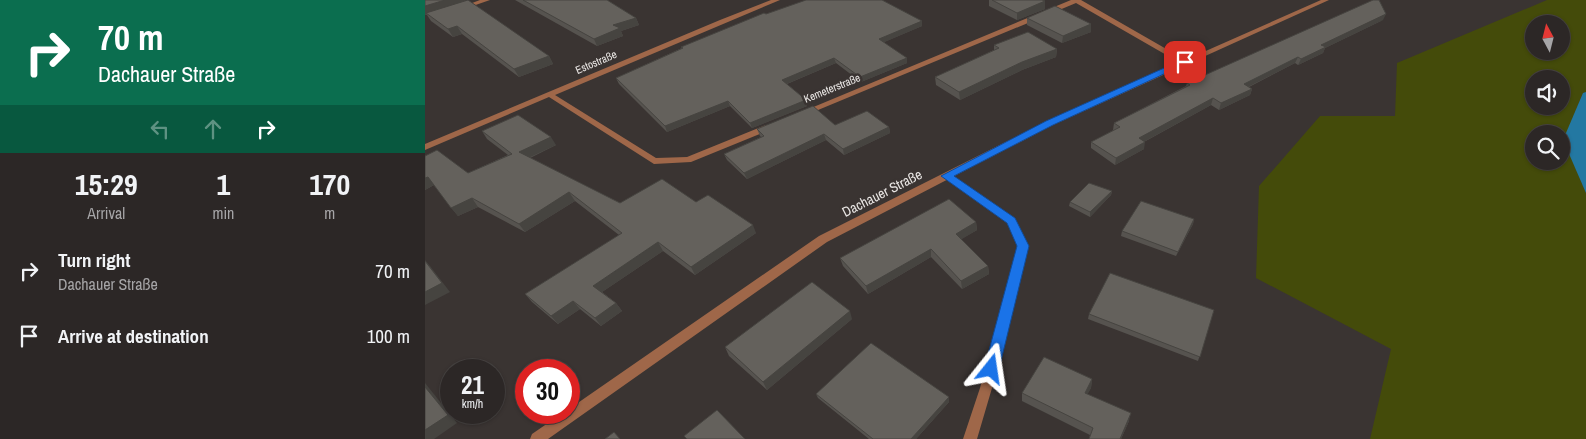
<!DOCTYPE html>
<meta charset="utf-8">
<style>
:root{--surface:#2c2726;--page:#383332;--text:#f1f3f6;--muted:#a6a5a7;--line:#484443}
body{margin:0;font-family:"Archivo Narrow",sans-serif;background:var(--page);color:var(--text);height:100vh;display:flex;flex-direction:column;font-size:19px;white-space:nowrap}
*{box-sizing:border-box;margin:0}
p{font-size:16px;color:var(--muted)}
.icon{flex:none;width:28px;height:28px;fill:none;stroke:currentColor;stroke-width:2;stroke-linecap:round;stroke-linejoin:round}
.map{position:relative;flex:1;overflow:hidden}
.panel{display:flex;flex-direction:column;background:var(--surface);width:425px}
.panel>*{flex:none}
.hud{background:#0b6e4f;color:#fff;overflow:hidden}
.needle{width:32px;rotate:353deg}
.tools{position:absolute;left:1100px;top:15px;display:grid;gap:10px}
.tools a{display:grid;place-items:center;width:45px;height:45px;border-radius:50%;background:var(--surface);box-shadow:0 1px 4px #0004,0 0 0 1px var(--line);font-size:25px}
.speed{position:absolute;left:15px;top:359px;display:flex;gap:10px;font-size:25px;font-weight:700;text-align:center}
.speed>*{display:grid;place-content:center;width:65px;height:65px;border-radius:50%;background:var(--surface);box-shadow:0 1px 4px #0004,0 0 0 1px var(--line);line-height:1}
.speed small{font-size:12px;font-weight:400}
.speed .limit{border:8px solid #d22;background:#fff;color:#111}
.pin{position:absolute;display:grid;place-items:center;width:42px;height:42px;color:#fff;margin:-21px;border-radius:10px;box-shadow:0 2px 8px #0006}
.me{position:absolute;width:55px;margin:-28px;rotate:15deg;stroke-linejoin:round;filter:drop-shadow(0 0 4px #0008)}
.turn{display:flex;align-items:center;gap:18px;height:105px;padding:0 15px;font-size:22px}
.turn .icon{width:65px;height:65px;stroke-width:2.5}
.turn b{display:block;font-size:35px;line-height:42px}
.lanes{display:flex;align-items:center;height:48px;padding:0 15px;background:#0003;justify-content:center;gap:25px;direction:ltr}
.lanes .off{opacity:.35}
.eta{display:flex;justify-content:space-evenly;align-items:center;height:85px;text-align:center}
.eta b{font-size:30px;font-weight:800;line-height:35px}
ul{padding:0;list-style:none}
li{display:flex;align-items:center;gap:15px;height:65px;padding:0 15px}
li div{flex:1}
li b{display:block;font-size:19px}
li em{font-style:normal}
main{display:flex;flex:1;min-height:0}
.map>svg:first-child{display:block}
.green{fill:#444b0a;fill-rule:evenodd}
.water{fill:#2378a2}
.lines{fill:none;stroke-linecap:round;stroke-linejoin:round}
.minor{fill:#9f6749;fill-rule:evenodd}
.tertiary{fill:#9f6749;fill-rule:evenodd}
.wall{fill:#56534f}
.shaded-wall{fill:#464440}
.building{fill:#64615c;stroke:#464440}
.route{fill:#1a73e8;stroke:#114b97}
.labels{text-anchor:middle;stroke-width:5;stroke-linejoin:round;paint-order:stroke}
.far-street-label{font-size:11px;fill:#eae7e5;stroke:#3a3432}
.street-label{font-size:14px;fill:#eae7e5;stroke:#3a3432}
</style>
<main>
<section class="panel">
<div class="hud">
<div class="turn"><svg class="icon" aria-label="right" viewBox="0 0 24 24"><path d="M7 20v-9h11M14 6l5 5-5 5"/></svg><div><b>70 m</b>Dachauer Straße</div></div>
<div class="lanes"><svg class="icon off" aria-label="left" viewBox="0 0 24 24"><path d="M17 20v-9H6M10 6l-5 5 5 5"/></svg><svg class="icon off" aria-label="ahead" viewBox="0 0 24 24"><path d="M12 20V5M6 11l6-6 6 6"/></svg><svg class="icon" aria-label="right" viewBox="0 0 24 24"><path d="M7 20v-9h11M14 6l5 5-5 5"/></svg></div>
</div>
<div class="eta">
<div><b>15:29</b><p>Arrival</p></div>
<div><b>1</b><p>min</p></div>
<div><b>170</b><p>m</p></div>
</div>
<ul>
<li><svg class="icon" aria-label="right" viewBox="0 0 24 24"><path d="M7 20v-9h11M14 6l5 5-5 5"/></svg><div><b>Turn right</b><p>Dachauer Straße</p></div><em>70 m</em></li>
<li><svg class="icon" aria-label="arrive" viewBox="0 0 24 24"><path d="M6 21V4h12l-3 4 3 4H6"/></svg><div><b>Arrive at destination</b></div><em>100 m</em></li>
</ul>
</section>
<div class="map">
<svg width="1161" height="439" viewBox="0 0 1161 439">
<rect width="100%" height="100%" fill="#3a3432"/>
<path class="green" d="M1122,0H1161V92L1158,93L1139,140L1161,193V439H945L966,349L831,278L834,186L895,116H970L972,63ZM1109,24H1136V51H1109ZM1109,79H1136V106H1109ZM1109,134H1136V161H1109Z"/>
<path class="water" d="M1161,92V193L1138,140L1158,93Z"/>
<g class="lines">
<path class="minor" d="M55,0H65L39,9L34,8Z
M346,0H355L130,95L231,158L262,157L341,125H347V129L266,162L229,164L124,97L0,150V144L295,20Z
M646,0H656L764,62L763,64H757L651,3L381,115H378L374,113Z
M522,173L590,219L603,246L567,388L552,439H538L555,388L593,246L582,223L519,178L517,176Z"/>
<path class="tertiary" d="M896,0H904L628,125L402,242L123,439H105L107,434L139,412H144V409L394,236L622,121Z"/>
</g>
<path class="wall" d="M0,0H39L124,56L128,64L94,77L37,34L28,37L6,21L2,15H0Z
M90,0H182L211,18L214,25L196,31L198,36L172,46Z
M564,0H617L620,9L592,20L564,6Z
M341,14L497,26L459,42L482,63L436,82L411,63L362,84L381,100L382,106L327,128L305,106L242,132L194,84L191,78L257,48L256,47Z
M602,18L666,24V32L637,43L602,25Z
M958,20L900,48L898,53L873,65L870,63L824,87L827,89L825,95L794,110L786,105L719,142V149L690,165L666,148V142L689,130H688L689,123L761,86L762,83Z
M569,45L632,49L631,57L597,70L535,100L511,85L510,77L569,50Z
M410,125L464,127L465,133L419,155L401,140L322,179L302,160L299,154L336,137L335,136L332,129Z
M57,131L131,145L105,158L195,203L271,202L331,233L270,275L238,251L177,292L191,303L197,311L176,326L155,309L133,324L107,302L100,294L194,235L150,201L100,232L53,207L33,216L9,185L0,190V156L43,173L83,155L62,139Z
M687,191L686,195L665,217L644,206L645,202Z
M769,219L768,224L751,256L696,236L697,231Z
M551,222L552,230L536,239L563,266L564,274L537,289L506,257L443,294L418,266L415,258Z
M789,310L773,361L663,319L664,314Z
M427,319L342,390L304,356L300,347Z
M667,379L666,388L662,394L704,421L696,439H664L665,435L597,401V393Z
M391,394L524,402L491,439H444L393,398Z"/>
<path class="shaded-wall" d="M20,0H39L41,2L0,15V6Z
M620,1V9L592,20V13Z
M961,14L958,20L900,48L898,53L873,65L876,59L896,45Z
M211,18L214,25L196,31L198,36L172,46L169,39L188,25Z
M497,21V26L455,44L454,39Z
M666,24V32L637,43L638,36Z
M32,26L37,34L28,37L23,29Z
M632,49L631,57L597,70L535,100L534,92L597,62Z
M124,56L128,64L94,77L89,69Z
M873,57L870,63L817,90L819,84Z
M409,58L411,63L359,85L357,80Z
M482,58V63L436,82L435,77Z
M827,89L825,95L794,110L796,103Z
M788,98L786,105L713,145L714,138Z
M381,100L382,106L327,128L325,123Z
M303,101L305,106L242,132L240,126Z
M464,127L465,133L419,155L418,149Z
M399,134L401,140L322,179L319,173Z
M126,137L131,145L99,160L94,152Z
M720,142L719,149L690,165L691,158Z
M3,177L9,185L0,190V178Z
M687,191L686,195L665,217V212Z
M144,192L150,201L100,232L94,224Z
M47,198L53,207L33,216L26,208Z
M769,219L768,224L751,256L753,252Z
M551,222L552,230L532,242L531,234Z
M328,225L331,233L270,275L266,267Z
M233,242L238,251L174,294L168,286Z
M506,249V257L443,294L441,286Z
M0,260L5,266L25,292L0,305Z
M563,266L564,274L537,289L536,281Z
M148,301L155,309L133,324L126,316Z
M191,303L197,311L176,326L170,318Z
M425,311L427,319L342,390L338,382Z
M667,379L666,388L659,401L660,393Z
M0,383L32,423L9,439H0Z
M524,397V402L491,439H486Z
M706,413L704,421L696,439H695Z"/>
<path class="building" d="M0,0H20L0,6Z
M43,0L124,56L89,69L32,26L23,29L1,13Z
M98,0H182L211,18L188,25L195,28L169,39Z
M381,0H457L497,21L454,39L482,58L435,77L409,58L357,80L381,100L325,123L303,101L240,126L191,78L258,48L256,47L339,13L341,14Z
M567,0H617L620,1L592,13Z
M948,0H954L961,14L896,45L901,47L876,59L873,57L819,84L827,89L796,103L788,98L714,138L720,142L691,158L666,142L695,127L689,123L765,85L762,83Z
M630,6L666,24L638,36L602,18Z
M603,32L632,49L597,62L534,92L510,77L574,48L569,45Z
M388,106L410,125L442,111L464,127L418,149L399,134L319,173L299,154L339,136L332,129Z
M93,115L126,137L94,152L195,203L237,179L271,202L283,195L328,225L266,267L233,242L168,286L191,303L170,318L148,301L126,316L100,294L197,233L144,192L94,224L47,198L26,208L3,177L0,178V156L12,150L43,173L87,154L57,131Z
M664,183L687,191L665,212L645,202Z
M524,199L551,222L531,234L563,266L536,281L506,249L441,286L415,258Z
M716,201L769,219L753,252L697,231Z
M0,261L17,283L0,292Z
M685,273L789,310L775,357L664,314Z
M387,282L425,311L338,382L300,347Z
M446,343L524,397L486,439H448L391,394Z
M619,357L667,379L660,393L706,413L695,439H664L668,428L597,393Z
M0,387L23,415L0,430Z
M292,410L320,439H262L259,436Z
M189,432L195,439H180Z"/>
<path class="route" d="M757,60L765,62L628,125L529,176L590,218L604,246L574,369L572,373L566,375L561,373L559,369L592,246L582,223L516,176L621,121Z"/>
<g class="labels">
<g class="far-street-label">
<text transform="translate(171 62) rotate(-23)" y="4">Estostraße</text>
<text transform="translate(407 88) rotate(-22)" y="4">Kemeterstraße</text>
</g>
<g class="street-label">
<text transform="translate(457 193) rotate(-27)" y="5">Dachauer Straße</text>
</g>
</g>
</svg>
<div class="tools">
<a><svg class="needle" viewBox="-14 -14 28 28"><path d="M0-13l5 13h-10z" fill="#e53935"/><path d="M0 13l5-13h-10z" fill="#a6a5a7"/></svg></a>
<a><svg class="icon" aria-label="sound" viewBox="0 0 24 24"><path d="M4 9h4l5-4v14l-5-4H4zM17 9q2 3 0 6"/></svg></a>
<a><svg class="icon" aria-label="search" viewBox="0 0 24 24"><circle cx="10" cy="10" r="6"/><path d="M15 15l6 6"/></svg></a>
</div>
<div class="speed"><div>21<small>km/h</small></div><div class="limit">30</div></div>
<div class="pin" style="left:760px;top:62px;background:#d93025"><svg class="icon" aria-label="arrive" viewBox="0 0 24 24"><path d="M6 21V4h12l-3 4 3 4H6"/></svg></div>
<svg class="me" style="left:566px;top:369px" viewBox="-20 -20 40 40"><path d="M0-17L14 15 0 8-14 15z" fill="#1a73e8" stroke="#fff" stroke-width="4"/></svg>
</div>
</main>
